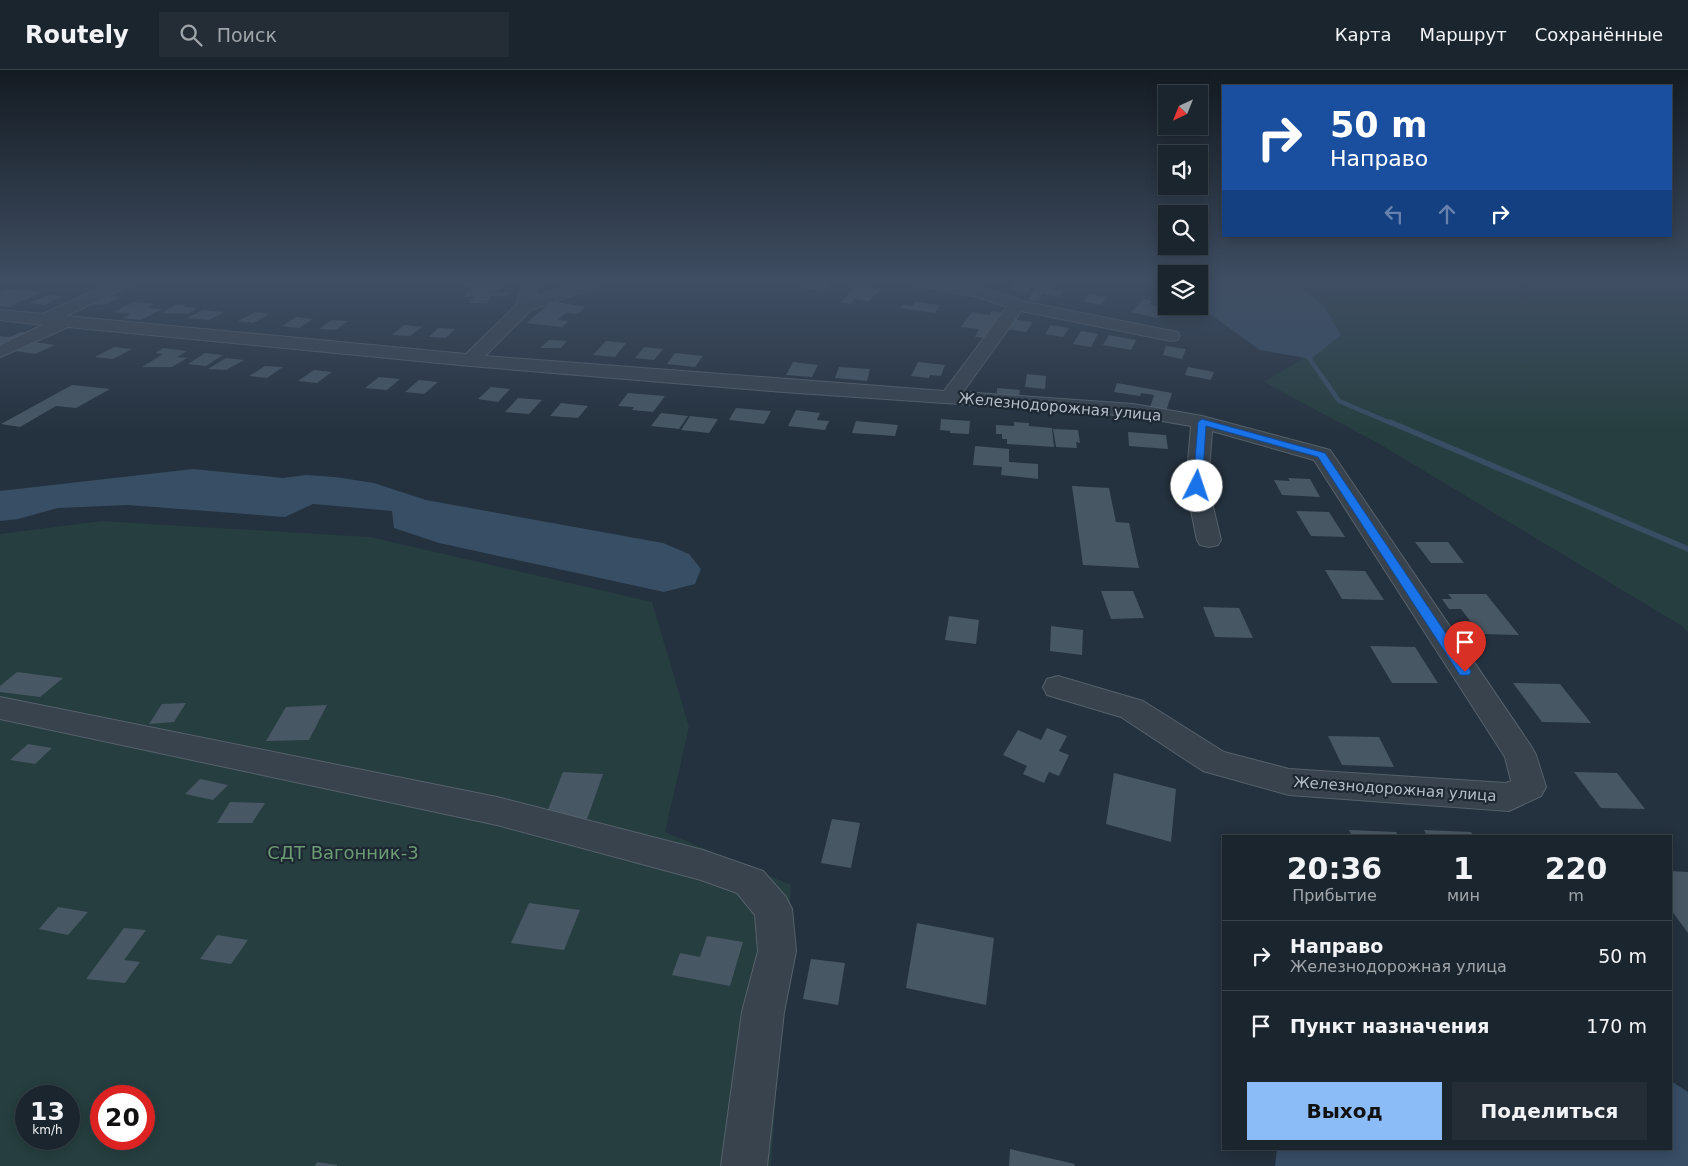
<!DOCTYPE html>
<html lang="ru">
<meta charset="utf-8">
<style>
:root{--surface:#1b252e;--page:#242d36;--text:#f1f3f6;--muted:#a0a5aa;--line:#39424a;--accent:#8bbcf8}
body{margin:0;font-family:"DejaVu Sans",sans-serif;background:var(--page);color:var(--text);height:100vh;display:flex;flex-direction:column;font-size:19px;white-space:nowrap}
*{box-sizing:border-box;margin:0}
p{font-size:16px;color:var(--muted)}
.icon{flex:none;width:28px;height:28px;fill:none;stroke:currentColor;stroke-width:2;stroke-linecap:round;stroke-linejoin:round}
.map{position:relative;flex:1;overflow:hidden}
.drawer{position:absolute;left:1222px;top:765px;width:450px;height:315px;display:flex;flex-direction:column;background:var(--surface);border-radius:0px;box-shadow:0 2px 12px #0003,0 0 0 1px var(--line)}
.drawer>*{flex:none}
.hud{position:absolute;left:1222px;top:15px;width:450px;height:152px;border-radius:0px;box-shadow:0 2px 12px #0003,0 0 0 1px var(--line);background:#1a4fa0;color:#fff;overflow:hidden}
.needle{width:32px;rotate:223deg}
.fabs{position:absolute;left:1158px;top:15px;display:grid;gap:10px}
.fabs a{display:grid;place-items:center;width:50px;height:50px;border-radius:0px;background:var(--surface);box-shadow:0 2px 12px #0003,0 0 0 1px var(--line);font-size:25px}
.speed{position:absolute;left:15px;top:1015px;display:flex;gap:10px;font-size:25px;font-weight:700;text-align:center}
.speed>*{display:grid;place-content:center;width:65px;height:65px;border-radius:50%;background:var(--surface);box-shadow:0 2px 12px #0003,0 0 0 1px var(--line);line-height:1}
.speed small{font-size:12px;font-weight:400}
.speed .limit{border:8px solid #d22;background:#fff;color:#111}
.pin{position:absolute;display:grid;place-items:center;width:42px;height:42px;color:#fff;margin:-51px -21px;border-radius:50% 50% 50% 0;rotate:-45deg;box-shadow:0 0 5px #0007}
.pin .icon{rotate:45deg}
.me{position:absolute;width:55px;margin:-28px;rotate:4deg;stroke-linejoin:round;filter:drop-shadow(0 0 4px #0008)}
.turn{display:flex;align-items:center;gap:18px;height:105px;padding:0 25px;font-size:22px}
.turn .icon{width:65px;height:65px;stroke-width:2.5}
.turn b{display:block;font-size:35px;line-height:42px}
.lanes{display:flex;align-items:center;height:48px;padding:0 25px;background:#0003;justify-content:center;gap:25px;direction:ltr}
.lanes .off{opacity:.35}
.eta{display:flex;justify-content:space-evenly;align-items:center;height:85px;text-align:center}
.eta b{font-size:30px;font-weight:700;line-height:35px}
.action{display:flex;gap:10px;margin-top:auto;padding:10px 25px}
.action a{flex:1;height:58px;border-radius:0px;background:var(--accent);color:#111;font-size:20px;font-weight:700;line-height:58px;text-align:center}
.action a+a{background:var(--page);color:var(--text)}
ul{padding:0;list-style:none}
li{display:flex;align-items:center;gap:15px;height:70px;padding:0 25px;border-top:1px solid var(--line)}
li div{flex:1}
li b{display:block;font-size:19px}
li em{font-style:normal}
header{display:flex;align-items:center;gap:30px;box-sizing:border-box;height:70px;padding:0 25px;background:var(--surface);border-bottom:1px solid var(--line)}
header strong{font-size:24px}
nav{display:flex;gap:28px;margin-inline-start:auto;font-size:18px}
.search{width:350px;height:45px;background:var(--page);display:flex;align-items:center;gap:12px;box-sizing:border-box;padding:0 18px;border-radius:0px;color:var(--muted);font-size:19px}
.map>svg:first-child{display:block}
.green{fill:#263e3f;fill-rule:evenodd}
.water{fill:#384e65}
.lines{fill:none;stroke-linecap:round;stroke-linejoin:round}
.stream-far1{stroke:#384e65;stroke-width:4.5}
.stream{stroke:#384e65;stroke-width:5.5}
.building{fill:#485764}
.minor-casing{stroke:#56616c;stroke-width:2}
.minor{fill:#38434e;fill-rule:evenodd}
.route{fill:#1a73e8;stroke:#114b97}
.labels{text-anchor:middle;stroke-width:4.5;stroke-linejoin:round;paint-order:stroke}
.street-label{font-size:15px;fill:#b4bec9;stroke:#1d2833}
.near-park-label{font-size:18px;fill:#6b9a73;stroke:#1d2833}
</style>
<header>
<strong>Routely</strong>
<div class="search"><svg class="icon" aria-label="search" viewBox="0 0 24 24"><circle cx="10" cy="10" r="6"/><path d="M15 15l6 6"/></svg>Поиск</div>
<nav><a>Карта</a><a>Маршрут</a><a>Сохранённые</a></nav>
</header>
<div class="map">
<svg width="1688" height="1096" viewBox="0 0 1688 1096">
<rect width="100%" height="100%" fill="#24313e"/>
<path class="green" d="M1295,212H1688V562L1682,556L1381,375L1264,312L1341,265L1324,236Z
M102,451L370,467L652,532L689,657L665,762L791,815L771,1096H0V464ZM26,1026H69V1069H26ZM101,1026H144V1069H101Z"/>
<path class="water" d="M1199,212H1295L1324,236L1341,265L1311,289L1260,280L1199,236Z
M193,399L283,408L306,405L335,407L374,413L426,430L663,473L689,484L701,499L695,514L664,522L439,473L394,458L392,441L313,434L285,447L128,435L58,438L18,449L0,451V421Z
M1671,1011L1688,1022V1096H1275L1277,1079H1671Z"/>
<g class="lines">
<path class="stream-far1" d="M1307,285L1339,331L1393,354"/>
<path class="stream" d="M1390,352L1688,479"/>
</g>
<path class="building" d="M466,212H485L483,215H502L498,221L476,223L509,222L506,226H491L487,233H469L474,226L464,227L471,216H463Z
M812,212H833L824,221L805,219Z
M860,212L868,213L864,217L880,220L869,231L854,229L850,234L841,232Z
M1015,212H1022L1035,214L1028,222L1010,219Z
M1038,215L1064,220L1060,227L1043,224L1038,231L1028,230Z
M6,219L42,222L9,237L0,236V221Z
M1089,224L1106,227L1101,235L1084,232Z
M48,225L63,226L45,235L29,233Z
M105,225L121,227L104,235L88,234Z
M1144,229L1153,231L1150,234L1168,238L1158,248L1131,242Z
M552,231L585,237L577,244L566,243L558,250L569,251L562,257L526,253Z
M134,232L155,234L147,238L162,239L141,250L122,248L131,244L114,242Z
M916,232L940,235L935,243L901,238L903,235L913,236Z
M176,235H186L183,237L198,238L187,244L162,243Z
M203,240L224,242L209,250L187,248Z
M992,241L1003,243L986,268L975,267L979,259L961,257L972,242L990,245Z
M255,242L270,244L253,253L238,251Z
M296,247L313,249L299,258L282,256Z
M1013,249L1033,252L1026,262L1006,259Z
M332,250L349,251L335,260L319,259Z
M404,255L422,257L410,266L392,265Z
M1051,255L1069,258L1063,267L1045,264Z
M438,258L455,259L446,268L429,267Z
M1081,261L1098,264L1091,277L1073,274Z
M21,262L32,263L0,279V266L10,267Z
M1109,265L1136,270L1131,280L1103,275Z
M549,270L567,271L561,278H540Z
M606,271L626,273L615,287L593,285Z
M35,272L55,275L35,284L15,281Z
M1166,276L1186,279L1182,289L1163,285Z
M114,277L132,279L113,289L95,287Z
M644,277L663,279L654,290L635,288Z
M163,278L187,281L177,287L187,288L172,297H142L163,284L155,283Z
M205,283L223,285L206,296L188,294Z
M675,283L703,286L695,297L667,294Z
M226,288L244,290L226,300L208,299Z
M793,292L818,295L812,307L786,305Z
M918,292L945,295L941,306L930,305L929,308L911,306Z
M265,296L283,297L267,308L249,306Z
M839,297L870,299L867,311L835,308Z
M1188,297L1214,302L1211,310L1185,305Z
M314,300L332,302L317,313L298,311Z
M1027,304L1046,306L1045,319L1025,317Z
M379,307L400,309L387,320L365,318Z
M419,310L438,312L424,324L405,322Z
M1117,313L1172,323L1166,341L1150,338L1154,325L1141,323L1140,326L1114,322Z
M72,315L110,319L76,338L56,336L20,357L1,354Z
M491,317L510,319L498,332L478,329Z
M997,318L1020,320L1019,327L997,325Z
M628,323L665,326L653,342L632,340L634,337L618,336Z
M518,328L542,330L529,344L505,342Z
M561,333L588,336L578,348L550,346Z
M736,338L771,341L764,354L729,350Z
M796,340L820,343L817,350L829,351L825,360L788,356Z
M661,343L688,346L679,359L651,356Z
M690,346L718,349L709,363L681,360Z
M941,349L970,351L969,364L950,363V361L940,360Z
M856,351L898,355L895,366L852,363Z
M1014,352L1029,353V356L1052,358L1054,377L1007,374V369H1002V364H996V355L1014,356Z
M1053,359L1078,360L1080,373L1076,372L1077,378L1056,377Z
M1128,362L1166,365L1168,379L1129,376Z
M975,376L1009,379V392L1038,394V409L1001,405L1002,397L973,395Z
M1288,408L1310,409L1320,427L1282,425L1274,410L1290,411Z
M1072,416L1109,418L1116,452L1129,453L1139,498L1083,495Z
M1296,441L1329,442L1345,467L1311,466Z
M1415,472H1448L1464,493H1431Z
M1325,500L1365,501L1384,530L1342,529Z
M1101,521H1133L1144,548L1111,549Z
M1448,524H1486L1519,565L1480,564L1461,539H1449L1442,529H1452Z
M1203,537L1239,538L1253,568L1215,567Z
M949,546L979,550L976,574L945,570Z
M1051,556L1083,560L1082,585L1050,581Z
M1370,576L1415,577L1438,613H1392Z
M17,602L63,608L40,627L0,622V616Z
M1513,613L1560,614L1591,653L1542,652Z
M186,633L174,652L149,654L162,634Z
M327,635L309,670L266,671L286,637Z
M1047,658L1067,666L1059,681L1069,685L1059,706L1049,702L1044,713L1023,704L1027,696L1003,685L1018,660L1041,670Z
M1328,666L1379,667L1394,697L1342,695Z
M28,674L52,678L35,694L10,690Z
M563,702L603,704L585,755L543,752Z
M1574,702L1617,703L1645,739L1601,738Z
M1114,703L1176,719L1171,772L1106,754Z
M200,709L228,715L213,730L185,724Z
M230,732L265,733L252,753H217Z
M832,749L860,753L851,798L821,793Z
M1349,760L1396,762L1399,766H1352Z
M1424,760L1471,762L1474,766H1427Z
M1671,801L1688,802V863L1671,840Z
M529,833L580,840L564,880L511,873Z
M58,837L88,842L68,865L39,859Z
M917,853L994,868L986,935L906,918Z
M124,858L146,860L124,890L140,892L125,913L86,909Z
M217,865L248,870L231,894L200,889Z
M707,866L743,872L730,916L672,905L680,883L700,887Z
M811,889L845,893L838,935L803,929Z
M1010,1079L1075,1094L1074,1096H1009Z
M317,1092L337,1095V1096H315Z"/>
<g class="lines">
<defs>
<path id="minor" d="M113,212H133L131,215L66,246L466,284L517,234L522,212H538L535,227L580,212H602L600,215L531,240L485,286L944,321L1007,237L978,227L914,215L912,212C951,212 985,216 1022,231L1177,262L1180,266L1177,270L1171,271L1021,241L963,322L1133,334L1202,346L1330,380L1531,676L1536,685L1546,717L1541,726L1509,741L1289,725L1203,701L1121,647L1047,625L1043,617L1047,609L1058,606L1143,631L1224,682L1289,699L1506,713L1511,711L1505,687L1314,390L1212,361L1208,416L1221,470L1218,475L1209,477L1200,475L1197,470L1186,416L1191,356L1133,346L783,322L470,296L68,257L0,287V275L43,255L0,250V240L43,244Z
M0,627L497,727L703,780L763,801L786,827L792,839L796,881L784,942L767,1096H721L742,942L758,881L755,845L737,823L701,810L497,755L0,649Z"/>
</defs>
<use href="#minor" class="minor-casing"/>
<use href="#minor" class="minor"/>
</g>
<linearGradient id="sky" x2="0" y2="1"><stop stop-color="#141b22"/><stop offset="0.58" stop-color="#3f4e63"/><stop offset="1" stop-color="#3f4e63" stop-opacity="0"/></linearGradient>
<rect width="1688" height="365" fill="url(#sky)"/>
<path class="route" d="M1202,349L1325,383L1469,598L1471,602L1469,605H1460L1318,387L1206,356L1202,416L1197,419L1194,418L1193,416L1198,352Z"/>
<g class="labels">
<g class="street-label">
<text transform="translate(1060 337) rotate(5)" y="5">Железнодорожная улица</text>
<text transform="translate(1395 719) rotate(4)" y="5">Железнодорожная улица</text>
</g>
<g class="near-park-label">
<text x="343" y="789">СДТ Вагонник-3</text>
</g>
</g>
</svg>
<div class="fabs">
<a><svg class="needle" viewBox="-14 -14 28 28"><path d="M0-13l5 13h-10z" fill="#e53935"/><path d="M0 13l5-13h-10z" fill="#a0a5aa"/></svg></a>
<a><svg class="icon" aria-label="sound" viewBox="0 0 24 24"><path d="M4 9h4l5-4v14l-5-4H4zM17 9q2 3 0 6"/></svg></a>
<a><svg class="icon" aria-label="search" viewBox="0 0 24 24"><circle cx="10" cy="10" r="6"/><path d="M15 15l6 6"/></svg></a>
<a><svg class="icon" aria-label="layers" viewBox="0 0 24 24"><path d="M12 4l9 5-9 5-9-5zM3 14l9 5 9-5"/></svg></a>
</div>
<div class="speed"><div>13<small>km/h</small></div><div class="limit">20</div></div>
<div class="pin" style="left:1465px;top:602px;background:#d93025"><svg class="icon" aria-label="arrive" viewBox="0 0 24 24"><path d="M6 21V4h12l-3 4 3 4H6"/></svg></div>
<svg class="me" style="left:1197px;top:416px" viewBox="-20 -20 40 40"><circle r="19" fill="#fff"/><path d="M0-13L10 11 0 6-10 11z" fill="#1a73e8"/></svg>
<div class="hud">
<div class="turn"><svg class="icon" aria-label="right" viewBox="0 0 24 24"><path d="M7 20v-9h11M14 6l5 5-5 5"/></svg><div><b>50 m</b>Направо</div></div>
<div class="lanes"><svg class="icon off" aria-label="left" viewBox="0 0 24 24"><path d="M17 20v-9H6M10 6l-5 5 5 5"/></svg><svg class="icon off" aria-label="ahead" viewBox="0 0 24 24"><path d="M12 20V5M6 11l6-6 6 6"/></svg><svg class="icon" aria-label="right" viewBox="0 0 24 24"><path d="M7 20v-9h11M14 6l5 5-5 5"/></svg></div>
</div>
<section class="drawer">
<div class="eta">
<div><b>20:36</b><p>Прибытие</p></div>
<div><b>1</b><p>мин</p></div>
<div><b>220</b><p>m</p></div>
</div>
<ul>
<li><svg class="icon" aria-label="right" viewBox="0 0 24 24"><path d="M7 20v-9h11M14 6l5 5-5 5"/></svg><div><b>Направо</b><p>Железнодорожная улица</p></div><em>50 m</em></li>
<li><svg class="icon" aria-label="arrive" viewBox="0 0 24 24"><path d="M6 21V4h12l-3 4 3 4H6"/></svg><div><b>Пункт назначения</b></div><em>170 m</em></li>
</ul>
<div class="action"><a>Выход</a><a>Поделиться</a></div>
</section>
</div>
